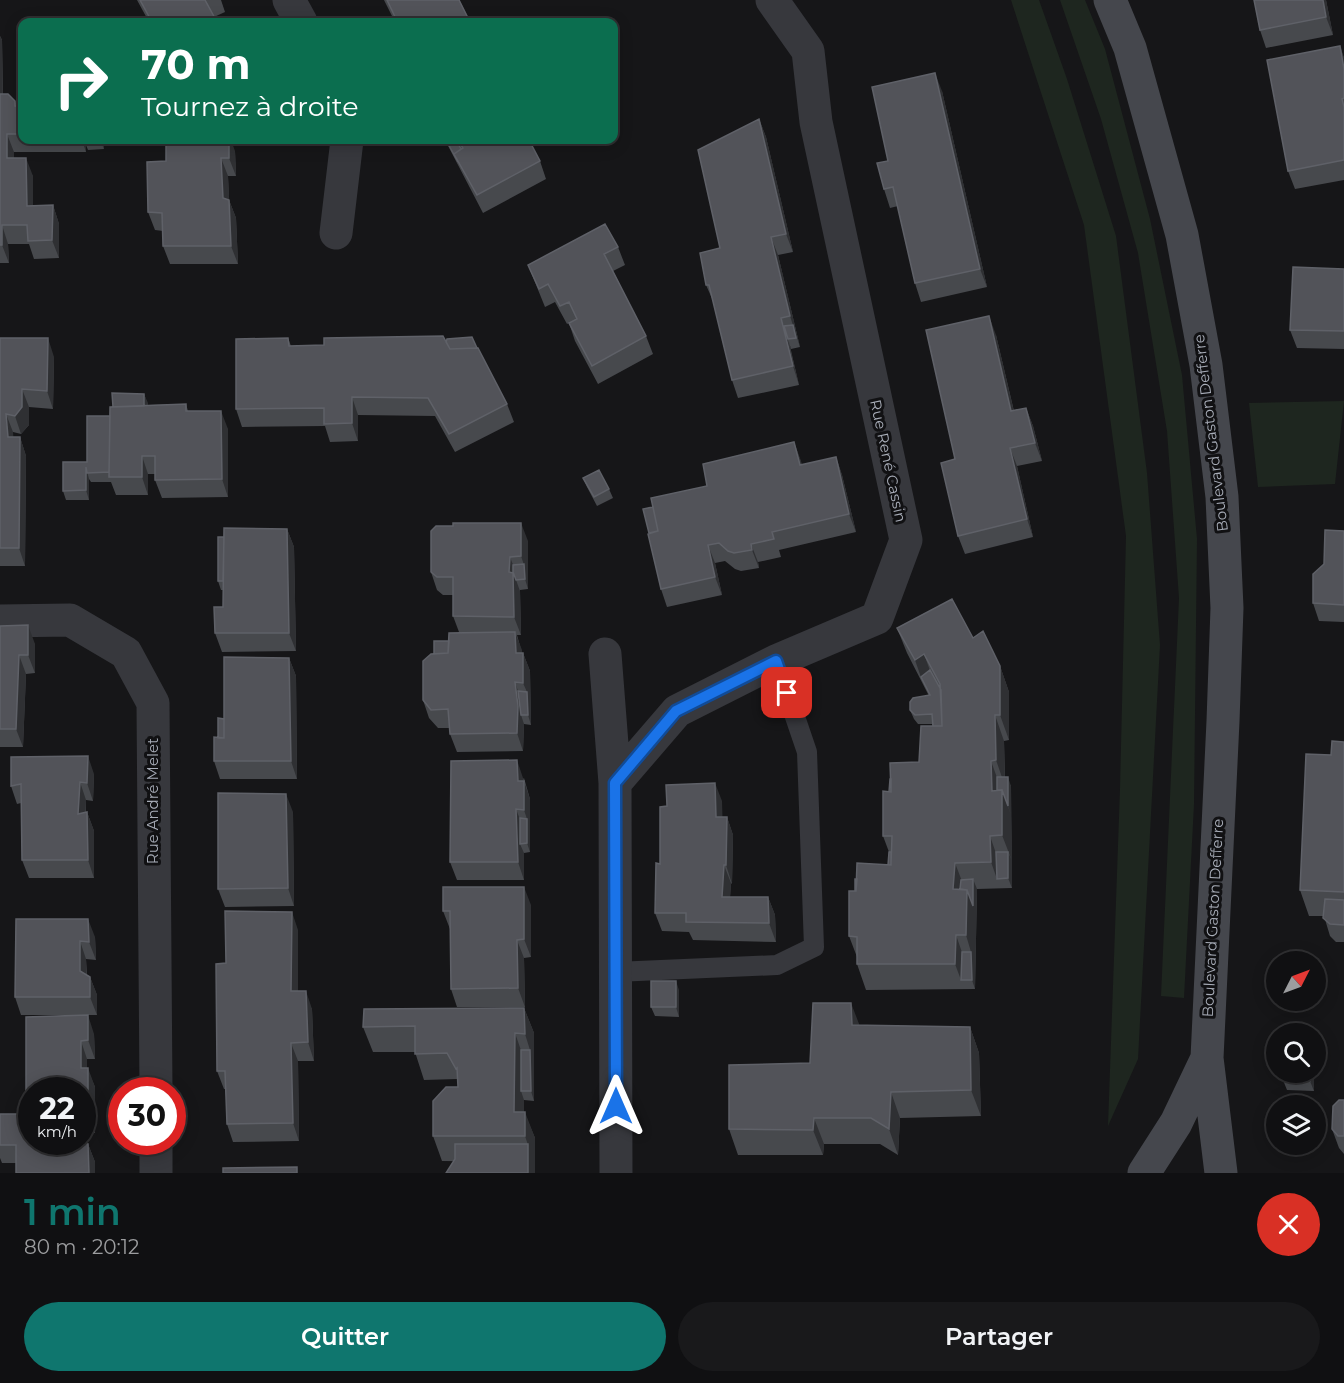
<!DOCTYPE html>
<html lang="fr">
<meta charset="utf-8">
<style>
:root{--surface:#101012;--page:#19191b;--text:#f1f3f6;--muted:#9c9d9f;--line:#303032;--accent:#0f766e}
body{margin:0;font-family:Montserrat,sans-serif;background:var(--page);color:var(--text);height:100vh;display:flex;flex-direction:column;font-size:22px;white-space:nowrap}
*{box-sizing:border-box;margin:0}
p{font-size:20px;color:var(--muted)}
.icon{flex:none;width:33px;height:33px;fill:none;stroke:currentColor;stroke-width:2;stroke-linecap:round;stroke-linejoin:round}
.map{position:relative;height:1173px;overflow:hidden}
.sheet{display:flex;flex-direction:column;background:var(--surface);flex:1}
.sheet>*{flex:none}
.banner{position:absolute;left:18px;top:18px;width:600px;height:126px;border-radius:12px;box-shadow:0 3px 15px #0003,0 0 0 2px var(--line);background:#0b6e4f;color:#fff;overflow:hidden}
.needle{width:39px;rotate:48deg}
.buttons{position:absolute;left:1266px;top:951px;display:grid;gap:12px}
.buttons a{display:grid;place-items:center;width:60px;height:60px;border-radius:50%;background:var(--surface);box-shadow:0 3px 15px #0003,0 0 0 2px var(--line);font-size:30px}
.speed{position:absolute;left:18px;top:1077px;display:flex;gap:12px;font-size:30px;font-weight:700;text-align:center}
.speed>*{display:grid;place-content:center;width:78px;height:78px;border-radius:50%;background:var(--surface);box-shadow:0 3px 15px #0003,0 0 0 2px var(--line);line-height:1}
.speed small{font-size:15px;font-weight:400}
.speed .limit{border:9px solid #d22;background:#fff;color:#111}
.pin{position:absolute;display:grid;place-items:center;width:51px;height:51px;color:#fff;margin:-26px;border-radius:12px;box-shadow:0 3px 9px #0006}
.me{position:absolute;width:66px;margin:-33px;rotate:0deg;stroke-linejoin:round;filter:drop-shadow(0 0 4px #0008)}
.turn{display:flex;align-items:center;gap:21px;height:126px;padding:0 24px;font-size:27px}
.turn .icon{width:78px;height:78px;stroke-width:2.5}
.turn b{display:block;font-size:42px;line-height:51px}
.round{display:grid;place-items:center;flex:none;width:63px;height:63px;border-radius:32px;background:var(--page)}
.headline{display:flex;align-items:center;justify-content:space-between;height:102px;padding:0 24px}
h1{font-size:36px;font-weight:600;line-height:45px;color:var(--accent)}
.button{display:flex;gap:12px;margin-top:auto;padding:12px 24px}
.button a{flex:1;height:69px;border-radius:36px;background:var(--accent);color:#fff;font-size:24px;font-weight:600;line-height:69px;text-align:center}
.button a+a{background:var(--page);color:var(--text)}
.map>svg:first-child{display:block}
.grass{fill:#1e261f}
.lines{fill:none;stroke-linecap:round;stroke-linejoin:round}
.service{stroke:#37383d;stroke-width:20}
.minor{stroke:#37383d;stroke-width:33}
.secondary{stroke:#45474d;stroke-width:33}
.wall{fill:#47494d;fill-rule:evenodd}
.shaded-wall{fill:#2f3033}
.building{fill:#525359;stroke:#5f6168;stroke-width:1.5}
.route-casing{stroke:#114b97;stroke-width:15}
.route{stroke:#1a73e8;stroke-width:10}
.labels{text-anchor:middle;stroke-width:6;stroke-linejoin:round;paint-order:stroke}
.street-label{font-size:15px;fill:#a8adb8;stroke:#111113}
</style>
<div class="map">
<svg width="1344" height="1173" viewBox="0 0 1344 1173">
<rect width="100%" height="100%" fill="#161618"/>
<path class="grass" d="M1011,0H1039L1067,79L1116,236L1147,473L1160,645L1138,1059L1108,1126L1120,789L1126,536L1084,225Z
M1060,0H1085L1105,49L1150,219L1182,375L1197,539L1194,804L1184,998L1161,996L1179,598L1167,431L1138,253L1101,119Z
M1344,401L1335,484L1258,487L1249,403Z"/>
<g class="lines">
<path class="service" d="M615,972L777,965L814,947L807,752L776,661"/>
<path class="minor" d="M289,0L301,22
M336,233L347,140
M0,621L70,620L126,653L153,703L156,1090
M605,654L615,783
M156,1142V1173
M616,1173L615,783L677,711L776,661L877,618L906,540L816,122L808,51L772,0"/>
<path class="secondary" d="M1110,0L1130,48L1182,235L1206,365L1222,497L1227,608L1223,721L1207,1058L1221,1173
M1144,1173L1176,1123L1207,1058"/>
</g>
<path class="wall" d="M137,0H221L225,12L214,17L217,22H149Z
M384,0H459L395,22Z
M1326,0L1333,35L1266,48L1260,30Z
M0,36L2,40L3,94L15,101L17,106H22V140H103L104,149L88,150L86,145V152H14V158L33,176V206L53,205L59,224V258L34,259L29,244H8L9,263H0Z
M1340,46L1344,58V180L1295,189L1288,171Z
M942,91L987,287L921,302L915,283L898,206L890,208L884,189L888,161Z
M759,119L766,137L793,252L778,255L800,347L791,349L789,342L799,385L738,398L732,380L714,303L706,285L720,248Z
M445,140H529L540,161L546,179L483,213Z
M235,151L236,176H228L229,200L236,218L238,264H170L163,246V231L155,230L148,212L166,161Z
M618,247L625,265L613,271L646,336L653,354L598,384L575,341L569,323L567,324L555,302L545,307L528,265Z
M1344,269V352V349L1297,348L1290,330Z
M996,335L1014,411L1026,408L1033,426L1042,461L1017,466L1033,537L965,554L958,536L955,459Z
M0,338L54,357L53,409L29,407V425L21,434L13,432V437H20L26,456L25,566H0Z
M288,338L291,346L446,342L477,348L507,404L514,422L455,452L435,416L358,415V441L330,442L325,426L242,427L236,409Z
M144,394L148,405L186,404L188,411L228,429V497L162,498L155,480V474H148V495H116L111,482H91L89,479V500H66L63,491L87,462L110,416L113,407Z
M794,442L802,465L836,457L842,475L856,532L779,550L781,557L758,562L759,568L741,571L735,569L725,561L715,563L722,595L667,607L661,589L649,533L653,507L707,486Z
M583,478L609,489L613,498L597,506L587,487Z
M287,529L294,547L296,651L222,652L215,633L223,607V590H221L218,581Z
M1344,531V622L1319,621L1313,603L1324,564Z
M528,541V589L520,590L521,635H517L522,653H523L530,671L531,725L524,724L523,751L457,752L450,734V728H438L429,718L423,700L434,654L459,632L453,616V595H443L437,590L431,572Z
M0,626L35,644V673L26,674L23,747H0Z
M897,628L973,638L1000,666L1009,692V740L1004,741L1005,777L1011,786L1012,888L977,889L975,989L866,990L857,964V957L849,936L857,879L888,865L889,852L883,836L889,792L919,762L933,726L932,724H918L914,719L910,710L929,696L907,653Z
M289,658L296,676L297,779H220L214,761L218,738Z
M1344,742V942H1336L1330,936L1324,916H1309L1300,890L1331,755Z
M94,774L93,801L86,800V813L87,812L94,831V878H29L22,860L21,803L17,804L11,786Z
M524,778L530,799V852L524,853V880H457L450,862Z
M722,801V817H727L733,835L732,884L731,883L730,897H768L775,915L776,942L693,940L689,932L662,931L655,913L660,864Z
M293,812L294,906L225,907L218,889Z
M531,905V957L524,958L525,1007H457L451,989L450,929L443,911Z
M16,919L95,937L96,960L86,959L87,975L90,977L97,995V1015H21L15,997Z
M298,930V991L312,1009L314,1061H298L299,1141L233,1142L227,1124L226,1089H224L217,1071L226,963Z
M679,990V1017L655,1016L651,1007Z
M524,1008L534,1033V1101L524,1100V1112L535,1138V1162L442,1161L433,1136L458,1087V1081L457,1079L424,1080L415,1052H373L363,1027Z
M26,1017L94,1034L95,1059H87V1068L95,1087V1133H86V1144H88L95,1162V1173H16V1163H2L0,1158V1114H26ZM82,1090V1142H32Z
M859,1025L970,1027L979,1053L981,1116L900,1118L898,1155L880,1144H824L823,1155H738L729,1129L810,1063Z
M1283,1072H1314V1091L1287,1090L1283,1080Z
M1344,1100V1154L1339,1148L1332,1129Z"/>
<path class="shaded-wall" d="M1323,0H1326L1333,35L1326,17Z
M0,36L2,40L3,112L0,104Z
M1340,46L1344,58V69Z
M935,73L942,91L987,287L980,269Z
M759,119L766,137L793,252L786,234Z
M7,134L14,152V176L7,158Z
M82,140H84L86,145V152Z
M100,140H103L104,149Z
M229,140H231L235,151L236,176L229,158Z
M26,158L33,176V224L27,206Z
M221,158L228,176L230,216L223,198Z
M229,200L236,218L238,264L231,246Z
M53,205L59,224V258L52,240Z
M2,225L8,244L9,263L2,245Z
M771,237L778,255L800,347L790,316Z
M989,316L996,335L1018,429L1011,411Z
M781,318L787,336L799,385L793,366Z
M48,338L54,357L53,409L47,391Z
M22,389L29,407V425L21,434L15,416Z
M144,394L148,403V425L144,416Z
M352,397L358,415V441L352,423Z
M1026,408L1033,426L1042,461L1035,443Z
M221,411L228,429V497L222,479Z
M6,414L13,432L15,456L8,437Z
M20,437L26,456L25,566L19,548Z
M794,442L801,461L806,484L800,465Z
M1010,448L1017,466L1033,537L1027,519Z
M142,456L148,474V495L142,477Z
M836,457L842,475L856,532L849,514Z
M86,467L89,479V500L86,490Z
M521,523L528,541V589L525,579L524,565L521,556Z
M287,529L294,547L296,651L289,633Z
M751,544L758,562L759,568L752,550Z
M708,545L715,563L722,595L715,577Z
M510,557L517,575L516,580L520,591L521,635L514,617L509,572Z
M28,625L35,644V673L28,655Z
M515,632L522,650L523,671L516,653Z
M523,653L530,671L531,725L528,715L527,692L523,683Z
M924,654L933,679L921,677L924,686L915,660Z
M19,655L26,674L23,747L16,729Z
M289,658L296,676L297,779L291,761Z
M1000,666L1009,692V740L1000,715Z
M515,682L521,700V715L524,724L523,751L517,733Z
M995,715L1004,741L1005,786L996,760Z
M88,756L94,774L93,801L87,783Z
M517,760L530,799V852L527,843V819L524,810L518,781Z
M991,761L1000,786L1001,807L992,791Z
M1008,777L1011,786V815L1008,806Z
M80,782L86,800L85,832L78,814Z
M715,783L722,801L723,835L716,817Z
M1002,790L1011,815L1012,861L1002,835Z
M286,794L293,812L294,906L288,888Z
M516,809L523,827L520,844L524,853V880L518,862Z
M87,812L94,831V878L88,860Z
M727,817L733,835L732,884L726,865Z
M990,836L999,862L997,879L991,862Z
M1008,852L1012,861V888L1008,878Z
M955,863L965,889H953Z
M724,865L731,883L729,915L722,897Z
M973,879L977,889L975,989L972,980L971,952L966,935L967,890Z
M524,887L531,905V957L524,939Z
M768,897L775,915L776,942L769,923Z
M292,912L298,930V1009L291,991Z
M88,919L95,937L96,960L89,942Z
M956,935L965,961L961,980L955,964Z
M517,940L524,958L525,1007L518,988Z
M80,941L86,959L87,989L80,971Z
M90,977L97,995V1015L90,997Z
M676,981L679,990V1017L676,1007Z
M306,991L312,1009L314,1061L308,1042Z
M851,1003L861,1029L852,1025Z
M524,1008L534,1033V1101L531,1091L530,1050L525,1034Z
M88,1015L94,1034L95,1059L88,1040Z
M970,1027L979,1053L981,1116L971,1090Z
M515,1033L524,1059L521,1091L524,1100V1136L514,1112Z
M81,1041L87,1059V1087L81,1068Z
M291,1043L298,1061L299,1141L293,1123Z
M88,1068L95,1087V1133L88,1115Z
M1310,1072H1314V1091L1310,1081Z
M891,1092L900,1118L898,1155L889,1129Z
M525,1112L535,1138V1173H528V1145L525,1136Z
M814,1118L824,1144L823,1155L813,1130Z
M82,1123L86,1133L87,1161L80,1142H82Z
M88,1144L95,1162V1173H89Z"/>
<path class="building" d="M140,0H206H205L217,22H152Z
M387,0H459L470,22H394L397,21Z
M1254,0H1323L1326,17L1260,30Z
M1340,46L1344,69V98L1342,99L1344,107V160L1288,171L1267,60Z
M935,73L980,269L915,283L893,187L884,189L877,163L888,161L872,87Z
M0,94H8L15,101V106H22V134H7V158H26L27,206L53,205L52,240L28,241L27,225H2V245H0Z
M759,119L786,234L771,237L790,316L781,318L793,366L732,380L709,285H706L700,253L720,248L698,150Z
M166,140H229V158H221L223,198L229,200L231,246H163L162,213L148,212L147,162L166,161Z
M446,140H456L461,149L454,154L458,162Z
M458,140H529L540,161L477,195L454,154L463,148Z
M605,224L618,247L604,254L646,336L592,366L569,323L577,319L569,302L560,306L548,284L539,289L528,265Z
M1293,267L1344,269V331L1290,330Z
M989,316L1011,411L1026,408L1035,443L1010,448L1027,519L958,536L941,463L955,459L926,330Z
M793,325L796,338L788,339L784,326Z
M443,336L450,349L478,348L507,404L449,434L428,398L352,397V423L324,424V408L236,409V339L288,338L289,346L324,345V338Z
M472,337L477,348L450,349L446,342L447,339Z
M0,338H48L47,391L22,389V407L15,416L6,414L8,437H20L19,548H0Z
M112,393L144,394V406L113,407Z
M186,404V411H221L222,479L155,480V456H142V477H109L110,407Z
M87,416H110L109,472L87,473L86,467V490L63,491V462H87Z
M794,442L800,465L836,457L849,514L772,532L774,539L751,544L752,550L734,553L728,551L719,543L708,545L715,577L661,589L648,534L658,531L651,498L707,486L703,464Z
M599,470L609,489L594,497L583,478Z
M653,507L658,531L649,533L643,509Z
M453,523H521V556L510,557L509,572L513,573L514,617L453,616V577H437L431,572V531L436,526H453Z
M224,528L287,529L289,633H215L214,607H223Z
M1325,530L1344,531V605L1313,603V574L1324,564Z
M218,537H224L223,581H218Z
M524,564L525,579L516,580L513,572V565Z
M952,599L973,638L983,631L1000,666V715H995L996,760L991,761L992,791L1002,790V835L990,836L991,862L955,863L953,889L967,890L966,935H956L955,964H857V937L849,936V891H856L857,863L891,865L892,836H883V791L891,792L890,763L919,762L921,726H942L940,684L924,654L915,660L897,628Z
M28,625V655H19L16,729H0V626Z
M515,632L516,653H523V683L515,682L518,706L517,733L450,734L448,709L431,710L423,700V661L431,654L448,653L449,633Z
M434,641H449L448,653L434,654Z
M224,657L289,658L291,761H214V737L224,738Z
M930,670L941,690L942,726H933L932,714L915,715L910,710V702L913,698L930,695L921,677Z
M518,691L527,692L528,715H521Z
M218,718L224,719V738H218Z
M1332,741L1344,742V892L1300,890L1306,754L1331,755Z
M88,756L87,783L80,782L78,814L87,812L88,860H22L21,784L11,786V757Z
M517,760L518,781H524V810L516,809L518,862H450L451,761Z
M997,777H1008V806L1002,790H997Z
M890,779H891V792H889Z
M715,783L716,817H727L726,865H724L722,897H768L769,923L686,922V913H655L656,863L660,864V807L667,806L666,785Z
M218,793L286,794L288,888L218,889Z
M520,818L527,819V843L520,844Z
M889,852H891V865H888Z
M996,852H1008V878L997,879Z
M855,879H857L856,891H855Z
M973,879V906L967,890L960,889L961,880Z
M443,887H524V939L517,940L518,988L451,989L450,911H443Z
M1325,899L1344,900V925L1330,924L1323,918Z
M225,911L292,912L291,991H306L308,1042L291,1043L293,1123L227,1124L225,1071H217L216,964L226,963Z
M16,919H88L89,942L80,941V971L90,977V997H15Z
M962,952H971L972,980H961Z
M651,981H676V1007H651Z
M813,1003H851L852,1025L970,1027L971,1090L891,1092L889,1129L871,1118H814L813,1130L729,1129V1065L810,1063Z
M524,1008L525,1034L515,1033L514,1112H525V1136H433V1101L446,1087H458L457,1068L456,1069L447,1053L415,1054V1026L363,1027L364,1009Z
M88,1015V1040L81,1041V1068H88V1115H82V1090H32V1142H80V1143L88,1144L89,1173H16V1145H0V1114H26V1017Z
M521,1050H530L531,1091H521Z
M1283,1072H1310V1081L1283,1080Z
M1339,1100H1344V1136H1338L1332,1129L1333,1106Z
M455,1144H528V1173H446L455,1159Z
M297,1167V1173H223V1168Z"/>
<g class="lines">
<defs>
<path id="route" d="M616,1106L615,783L676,711L776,661L787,693"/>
</defs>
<use href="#route" class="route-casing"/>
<use href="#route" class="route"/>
</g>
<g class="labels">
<g class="street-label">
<text transform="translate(1211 433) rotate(-97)" y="5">Boulevard Gaston Defferre</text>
<text transform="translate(888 461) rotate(78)" y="5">Rue René Cassin</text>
<text transform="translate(153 801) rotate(-90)" y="5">Rue André Melet</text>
<text transform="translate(1213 918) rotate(-87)" y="5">Boulevard Gaston Defferre</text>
</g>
</g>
</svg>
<div class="buttons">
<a><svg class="needle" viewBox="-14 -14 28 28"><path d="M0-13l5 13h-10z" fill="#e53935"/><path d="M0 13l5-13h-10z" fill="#9c9d9f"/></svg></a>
<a><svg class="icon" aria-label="search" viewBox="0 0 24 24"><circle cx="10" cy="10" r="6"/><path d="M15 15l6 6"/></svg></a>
<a><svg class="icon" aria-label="layers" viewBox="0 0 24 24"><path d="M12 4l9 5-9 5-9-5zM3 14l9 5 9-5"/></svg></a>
</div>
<div class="speed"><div>22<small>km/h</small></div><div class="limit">30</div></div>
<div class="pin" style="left:787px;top:693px;background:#d93025"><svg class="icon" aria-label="arrive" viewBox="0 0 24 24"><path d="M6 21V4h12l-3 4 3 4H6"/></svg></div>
<svg class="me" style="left:616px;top:1106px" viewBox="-20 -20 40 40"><path d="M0-17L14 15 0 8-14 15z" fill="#1a73e8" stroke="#fff" stroke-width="4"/></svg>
<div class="banner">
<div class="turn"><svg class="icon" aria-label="right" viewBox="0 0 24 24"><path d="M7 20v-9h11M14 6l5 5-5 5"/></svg><div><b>70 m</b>Tournez à droite</div></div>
</div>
</div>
<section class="sheet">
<div class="headline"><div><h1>1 min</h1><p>80 m · 20:12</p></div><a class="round" style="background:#d93025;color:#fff"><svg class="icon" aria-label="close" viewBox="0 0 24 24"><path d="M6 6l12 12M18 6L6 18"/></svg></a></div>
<div class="button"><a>Quitter</a><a>Partager</a></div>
</section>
